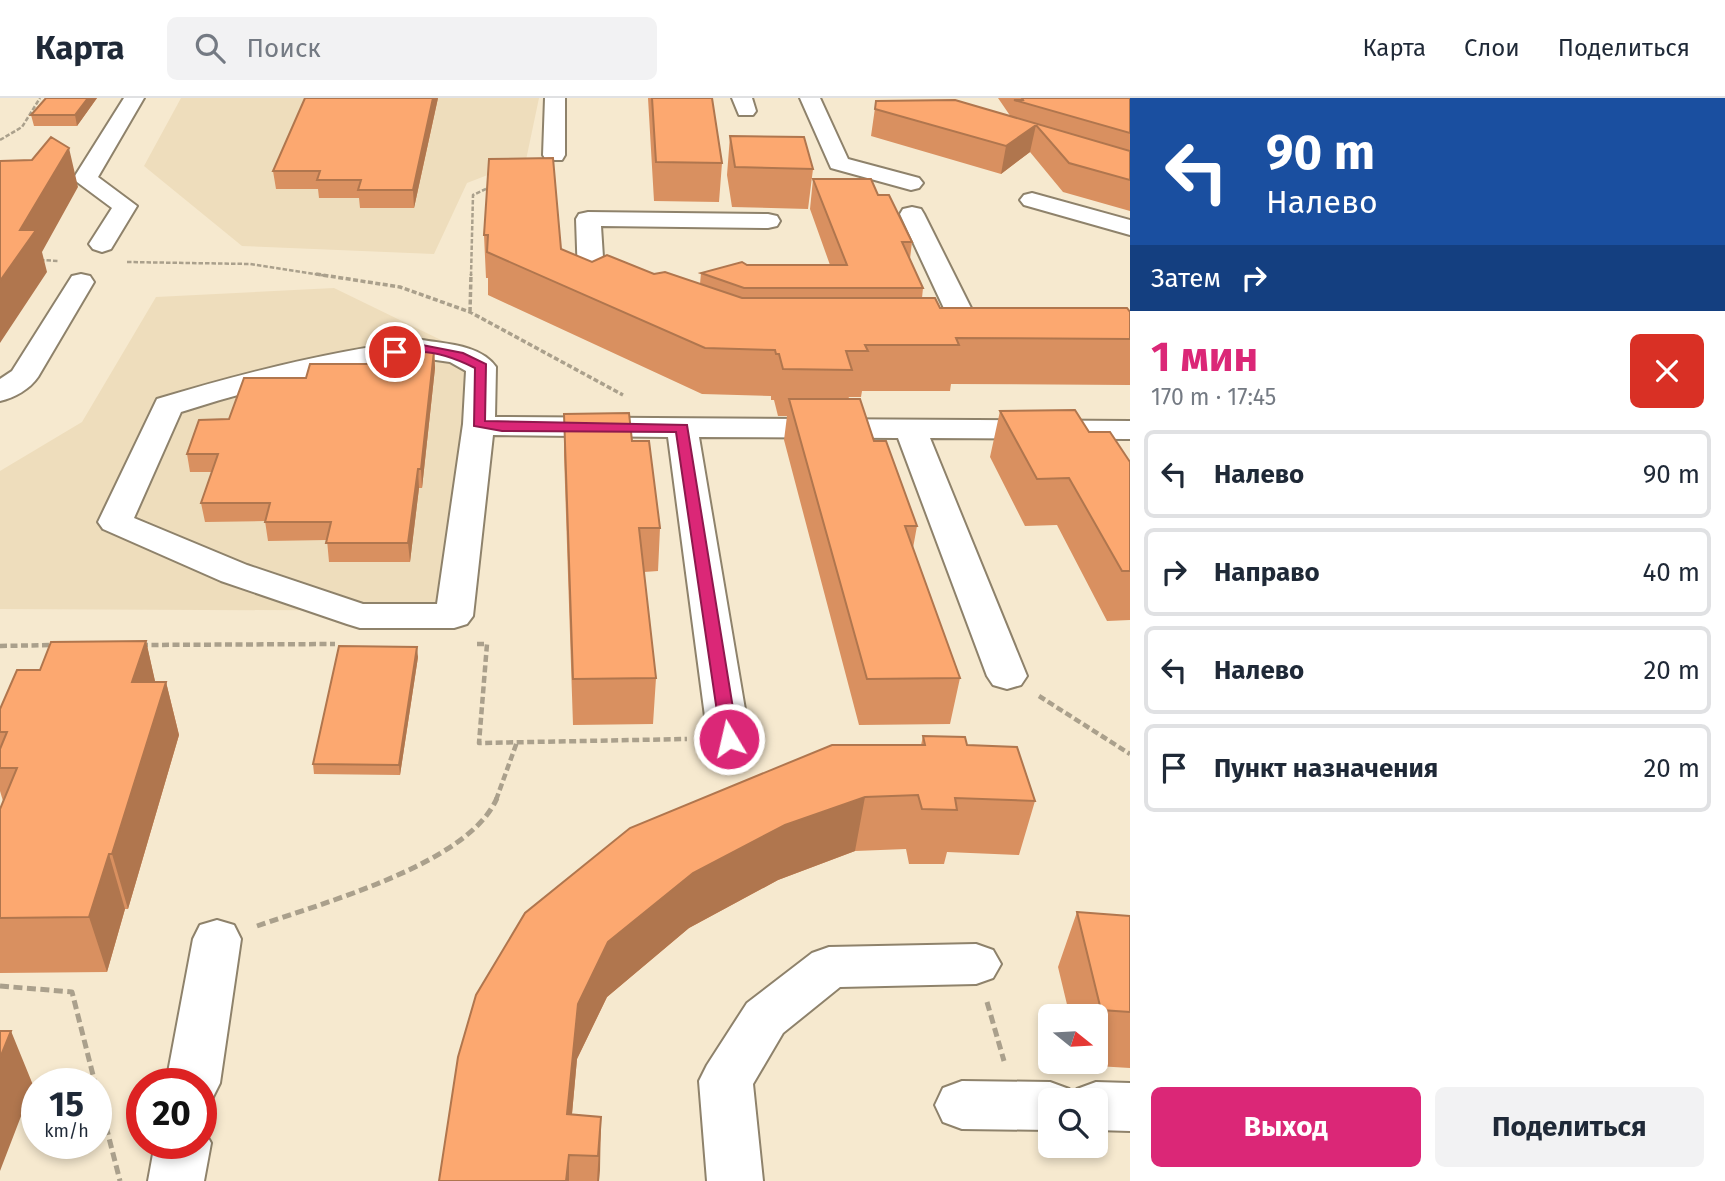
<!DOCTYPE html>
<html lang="ru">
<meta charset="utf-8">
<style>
:root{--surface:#fff;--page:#f2f2f3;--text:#1f2937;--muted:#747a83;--line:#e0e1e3;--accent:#db2777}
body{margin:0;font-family:"Fira Sans",sans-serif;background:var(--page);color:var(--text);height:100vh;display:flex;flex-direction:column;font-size:26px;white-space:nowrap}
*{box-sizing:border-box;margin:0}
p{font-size:23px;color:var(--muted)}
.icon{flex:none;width:38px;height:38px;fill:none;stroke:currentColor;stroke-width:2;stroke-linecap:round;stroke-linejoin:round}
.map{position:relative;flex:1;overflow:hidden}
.side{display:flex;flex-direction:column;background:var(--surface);width:595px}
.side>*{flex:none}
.banner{background:#1a4fa0;color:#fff;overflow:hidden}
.needle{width:46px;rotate:108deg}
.buttons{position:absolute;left:1038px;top:906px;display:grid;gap:14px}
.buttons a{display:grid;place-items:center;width:70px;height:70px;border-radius:10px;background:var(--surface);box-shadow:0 4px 10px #0003;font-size:35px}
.speed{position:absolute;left:21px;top:970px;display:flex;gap:14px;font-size:35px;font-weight:700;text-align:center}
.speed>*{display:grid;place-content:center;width:91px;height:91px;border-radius:50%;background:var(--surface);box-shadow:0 4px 10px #0003;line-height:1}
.speed small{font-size:18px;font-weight:400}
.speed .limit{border:10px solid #d22;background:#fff;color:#111}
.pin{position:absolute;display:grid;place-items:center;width:60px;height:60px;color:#fff;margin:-30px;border:4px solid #fff;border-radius:50%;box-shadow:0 2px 7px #0007}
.me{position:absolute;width:77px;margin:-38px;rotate:351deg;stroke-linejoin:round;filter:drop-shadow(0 0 5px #0008)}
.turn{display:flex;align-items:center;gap:24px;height:147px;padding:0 21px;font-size:32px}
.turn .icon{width:91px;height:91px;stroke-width:2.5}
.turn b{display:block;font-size:49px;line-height:60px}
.then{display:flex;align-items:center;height:66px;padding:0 21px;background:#0003;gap:14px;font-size:26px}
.round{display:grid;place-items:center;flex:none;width:74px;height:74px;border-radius:10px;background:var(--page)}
.headline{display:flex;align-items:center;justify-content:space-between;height:119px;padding:0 21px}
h1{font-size:42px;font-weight:700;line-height:52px;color:var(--accent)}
.action{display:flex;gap:14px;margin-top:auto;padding:14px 21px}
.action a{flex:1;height:80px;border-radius:10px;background:var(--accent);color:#fff;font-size:28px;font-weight:700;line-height:80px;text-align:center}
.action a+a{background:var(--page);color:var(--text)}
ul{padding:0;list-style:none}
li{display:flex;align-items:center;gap:21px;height:88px;margin:0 14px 10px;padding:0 7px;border:4px solid var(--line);border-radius:10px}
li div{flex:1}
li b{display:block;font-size:26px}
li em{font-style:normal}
header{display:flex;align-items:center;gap:42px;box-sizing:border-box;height:98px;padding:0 35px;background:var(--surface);border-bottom:2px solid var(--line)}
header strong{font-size:33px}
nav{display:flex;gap:38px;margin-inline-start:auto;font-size:24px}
.search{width:490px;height:63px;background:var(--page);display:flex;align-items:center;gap:18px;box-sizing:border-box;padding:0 24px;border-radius:10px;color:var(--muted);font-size:26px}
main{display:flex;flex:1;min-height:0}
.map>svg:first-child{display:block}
.built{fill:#eeddbc}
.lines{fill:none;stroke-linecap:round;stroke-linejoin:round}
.minor-casing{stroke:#8e826b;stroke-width:4}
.path-far3{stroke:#aaa08c;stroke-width:2.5;stroke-dasharray:4.5 2;stroke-linecap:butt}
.path-far2{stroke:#aaa08c;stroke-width:3.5;stroke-dasharray:5 2.5;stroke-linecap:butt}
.path-far1{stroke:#aaa08c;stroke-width:4.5;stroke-dasharray:7 3.5;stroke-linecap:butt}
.path{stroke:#aaa08c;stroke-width:5;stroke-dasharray:9 4.5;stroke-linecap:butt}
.minor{fill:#fff;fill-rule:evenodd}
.wall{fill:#d99060}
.shaded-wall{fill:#b0764e}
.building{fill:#fca870;stroke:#b0764e;stroke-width:2}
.route{fill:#db2777;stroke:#8e194d;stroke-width:2}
</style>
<header>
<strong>Карта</strong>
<div class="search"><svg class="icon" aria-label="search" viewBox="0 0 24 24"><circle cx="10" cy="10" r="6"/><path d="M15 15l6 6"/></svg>Поиск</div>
<nav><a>Карта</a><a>Слои</a><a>Поделиться</a></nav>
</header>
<main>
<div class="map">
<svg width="1130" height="1083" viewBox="0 0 1130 1083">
<rect width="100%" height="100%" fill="#f6e9cf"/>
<path class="built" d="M181,0H539L526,62L467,85L434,156L242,148L144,68Z
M334,190L478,260L453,513L0,511V373L82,324L156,199Z"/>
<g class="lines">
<defs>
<path id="minor" d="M124,0H144L98,79L137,108L111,151L102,154L93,151L89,146L112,110L73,81Z
M545,0H565V57L562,62H546L543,57Z
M732,0H752L756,13L753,17H739Z
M800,0H820L848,61L919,80L923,85L919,90L911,92L831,70Z
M1032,95L1130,122V137L1024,107L1020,102L1024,97Z
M912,109L921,111L924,116L983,234L979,240L969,242L959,240L955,234L900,116L903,111Z
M588,114L768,116L777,118L780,123L777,128L768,130L601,128L604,175L634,186L638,192L634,198L625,200L582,185L578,179L576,121L579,116Z
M81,176L90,178L94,184L38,279C30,291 14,300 0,303V281L12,273L72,178Z
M422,242C446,246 481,247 496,269L495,319L1130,323V341L930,340L1027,578L1021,587L1007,591L993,587L987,578L898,340L699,339L750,641L744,651L729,655L714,651L708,641L668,339L493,337L473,518L467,526L454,530H360L347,526L221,483L103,431L98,424L157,301C243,275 333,252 422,242ZM422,260L450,264L466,273L463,326L437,506H363L247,467L134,420L181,314C259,289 341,269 422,260Z
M217,822L234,827L241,841L220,985L212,1001L201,1005V985H166L193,841L200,827Z
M976,846L993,852L1001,866L993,880L976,886L840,889L783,935L753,986L763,1083H707L699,983L707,967L747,905L812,855L829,849Z
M962,983L1050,984L1069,991L1073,999L1077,991L1096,984L1130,985V1033L1096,1032V1003H1050V1032L962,1031L943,1024L935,1007L943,990Z
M201,1027L211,1045L204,1083H148L155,1045H201Z"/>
</defs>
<use href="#minor" class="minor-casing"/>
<path class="path-far3" d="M0,42L22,29L40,0
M40,162L59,163
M127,164L250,166L327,178
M471,178L473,97L490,89"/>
<path class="path-far2" d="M316,176L400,189L470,214L623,297
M470,214L471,176"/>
<path class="path-far1" d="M477,546H487L479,645L687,641
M141,547L335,546
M0,548L55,547
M1039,598L1130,656
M496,702L517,644"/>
<path class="path" d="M257,828C322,805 469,766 497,700
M0,888L72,894L95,985
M987,904L1004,963
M96,989L120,1083"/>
<use href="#minor" class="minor"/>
</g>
<path class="wall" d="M46,0H97L77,28H34L31,17Z
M438,0L414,110H360L359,100H319L318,91H276L273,73Z
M648,0H712L722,65L719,104L654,103Z
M998,0H1130V113L1063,94L1030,54L1001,76L871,38L876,3L1011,19Z
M730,38L813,71L808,111L732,109L727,77Z
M489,61L561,151L592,164L700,186L701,175L747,167H830L810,111L813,81L878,97L912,144L910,161L923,190L922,200L940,210L1130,214V287L951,286L950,293H862L861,299H849L848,301L874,343L917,428L913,450L960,580L950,626L859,627L784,342L787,318H778L774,302H771V298L702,296L488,197V180H486L484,137Z
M434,253L435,270L422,390H419L410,464H329L327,442L268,443L265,423L205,424L201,405L212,374H190L187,356L229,321L306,280Z
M1000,313L1089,334L1130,364V522L1107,523L1057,427L1025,428L990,359Z
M564,316L632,343L660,430L658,473L644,474L656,580L653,626L573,627L564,357Z
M146,543L155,584H166L179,637L128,811H125L107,874L0,875V711L3,703L0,693V611L40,572Z
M418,559L400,677L314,676L313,666Z
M923,638L967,647L1035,703L1019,757L947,754L944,766H909L906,751L855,753L778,782L689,830L607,899L577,961L572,1016L601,1019L599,1083H439L458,959L921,647Z
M1077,814L1130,818V970L1080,967V964H1096V919H1070L1058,869Z"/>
<path class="shaded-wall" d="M88,0H97L77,28L75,17Z
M433,0H438L414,110L413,92Z
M1036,27L1030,54L1001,76L1006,48Z
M69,50L78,89L42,154L47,174L0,245V183L20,132Z
M434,253L435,270L422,390L421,371Z
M418,371L419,390L410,464L408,445Z
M146,543L158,596L132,584Z
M417,549L418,559L400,677L399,667Z
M166,584L179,637L128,811L112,756Z
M865,699L855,753L778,782L689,830L607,899L577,961L567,1070V1016L578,906L608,844L693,775L785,727Z
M109,756L125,811L107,874L89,819Z
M11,933L33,987L0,1073V960Z
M601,1019L600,1072L599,1083H597Z
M569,1057V1083H566Z"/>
<path class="building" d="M46,0H88L75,17H31Z
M305,0H433L413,92H358L361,82H317L320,73H273Z
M652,0H712L722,65L656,64Z
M1022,0H1130V35L1014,2H1023Z
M955,2L1130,53V82L1069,65L1036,27L1006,48L875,11L876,3Z
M730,38L804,39L813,71L735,69Z
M51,39L69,50L20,132H36L0,183V63L32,62Z
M553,60L561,151L592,164L607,157L654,176L665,174L742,200H935L940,210H1127L1130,214V241L956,240L959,247H865L868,253H846L852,272L783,271L779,256H776L775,252L705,250L487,154L488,137H484L489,61Z
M813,81H871L878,97H889L912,144H902L923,190H744L701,175L742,164L747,167H847Z
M371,253H434L421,371H418L408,445H326L331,424H265L270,405H201L218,356H187L199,322L229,321L244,280H306L310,266H368Z
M789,301H860L874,343H886L917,428H905L960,580L867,581Z
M1075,312L1089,334H1110L1130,364V473H1122L1069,380L1037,381L1000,313Z
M629,315L632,343H649L660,430H639L656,580L573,581L564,316Z
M146,543L132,584H166L112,756H109L89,819L0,820V711L17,670H0V651L7,634H0V611L17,572H40L51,544Z
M339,548L417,549L399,667L313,666Z
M923,638L965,639L967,647L1017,649L1035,703L955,700L957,712L922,711L918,697L865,699L785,727L693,775L608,844L578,906L567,1016L601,1019L598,1058L569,1057L566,1083H439L458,959L476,897L525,815L630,730L832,647H925Z
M1077,814L1130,818V914L1101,912Z
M0,933H11L0,960Z"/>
<path class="route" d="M422,247L463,255L486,266L485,323L687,327L738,641L736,645L729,647L721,641L676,334L502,333L474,328L475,270C459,262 440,254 421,254C410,254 398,261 389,254L395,251Z"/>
</svg>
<div class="buttons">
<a><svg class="needle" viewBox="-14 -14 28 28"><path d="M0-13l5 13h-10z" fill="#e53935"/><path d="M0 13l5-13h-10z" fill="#747a83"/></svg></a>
<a><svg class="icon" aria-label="search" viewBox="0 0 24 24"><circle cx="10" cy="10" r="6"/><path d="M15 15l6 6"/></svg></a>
</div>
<div class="speed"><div>15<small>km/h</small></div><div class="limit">20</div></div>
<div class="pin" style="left:395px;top:254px;background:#d93025"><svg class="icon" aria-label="arrive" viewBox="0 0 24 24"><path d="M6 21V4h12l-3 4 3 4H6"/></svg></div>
<svg class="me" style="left:729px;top:641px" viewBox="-20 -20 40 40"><circle r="17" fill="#db2777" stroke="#fff" stroke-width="3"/><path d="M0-11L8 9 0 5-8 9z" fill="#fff"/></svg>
</div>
<section class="side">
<div class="banner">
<div class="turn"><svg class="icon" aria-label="left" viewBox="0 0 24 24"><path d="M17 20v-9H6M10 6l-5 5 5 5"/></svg><div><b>90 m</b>Налево</div></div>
<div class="then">Затем<svg class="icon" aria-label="right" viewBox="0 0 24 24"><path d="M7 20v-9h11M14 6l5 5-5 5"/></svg></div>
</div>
<div class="headline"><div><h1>1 мин</h1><p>170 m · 17:45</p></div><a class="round" style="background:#d93025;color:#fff"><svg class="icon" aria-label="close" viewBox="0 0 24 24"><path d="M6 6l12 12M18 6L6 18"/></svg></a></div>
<ul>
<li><svg class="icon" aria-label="left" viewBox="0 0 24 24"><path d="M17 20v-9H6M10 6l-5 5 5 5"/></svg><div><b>Налево</b></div><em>90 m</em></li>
<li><svg class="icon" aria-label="right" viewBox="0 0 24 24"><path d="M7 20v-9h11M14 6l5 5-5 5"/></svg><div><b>Направо</b></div><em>40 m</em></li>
<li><svg class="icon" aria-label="left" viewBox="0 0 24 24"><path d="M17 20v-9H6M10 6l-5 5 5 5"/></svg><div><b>Налево</b></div><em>20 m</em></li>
<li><svg class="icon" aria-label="arrive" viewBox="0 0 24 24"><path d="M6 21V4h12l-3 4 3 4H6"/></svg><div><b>Пункт назначения</b></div><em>20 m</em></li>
</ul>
<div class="action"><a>Выход</a><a>Поделиться</a></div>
</section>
</main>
